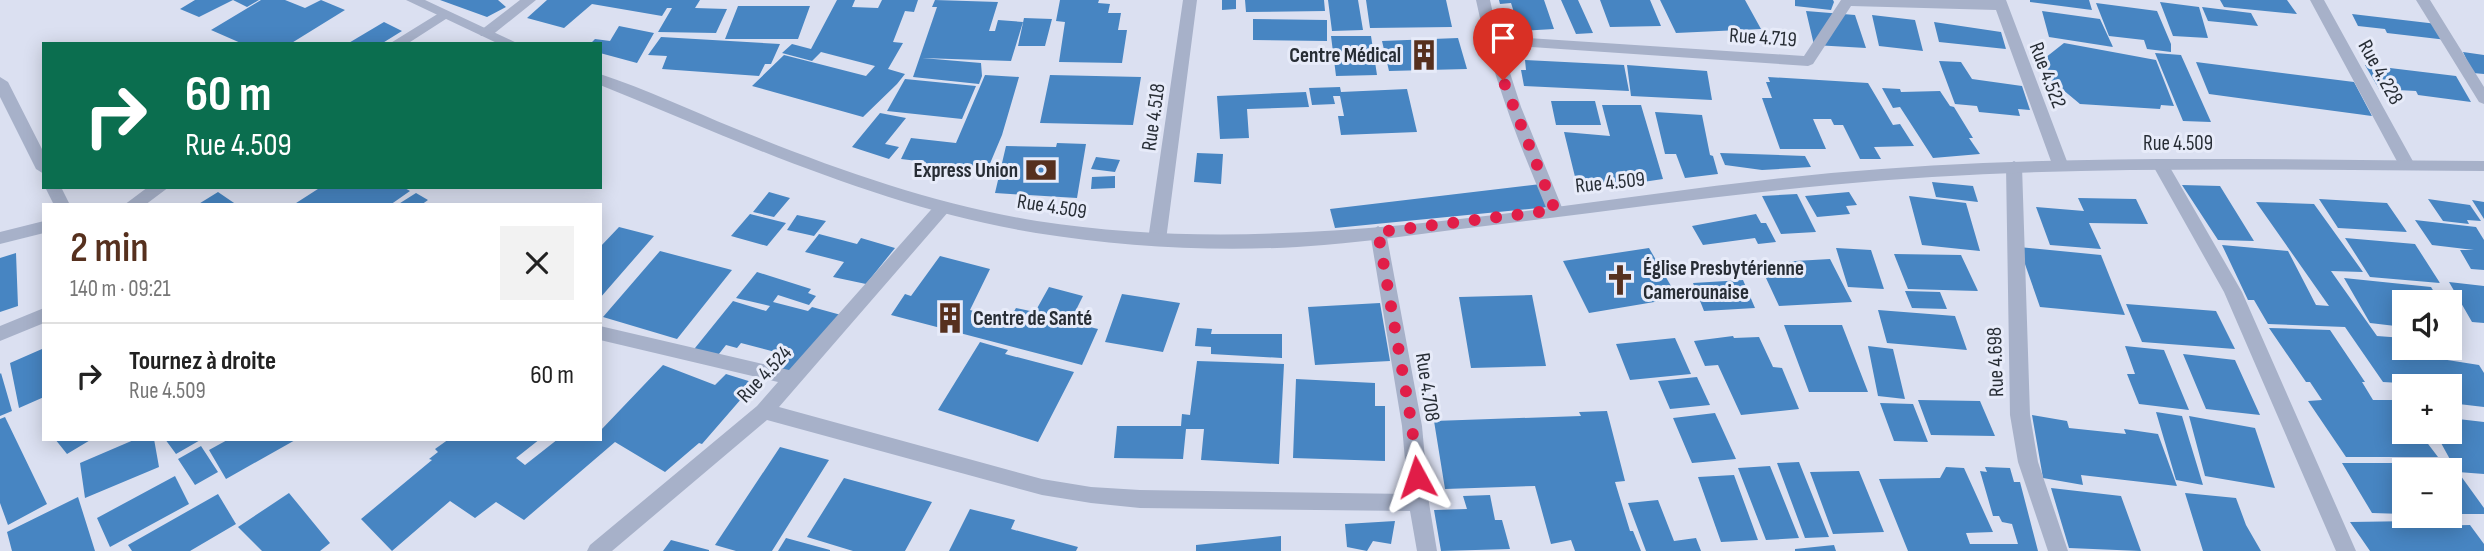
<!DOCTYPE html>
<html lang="fr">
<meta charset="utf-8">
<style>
:root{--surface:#fff;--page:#f2f2f2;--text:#222;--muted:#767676;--line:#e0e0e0;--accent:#56301e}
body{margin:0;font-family:"Sofia Sans Condensed",sans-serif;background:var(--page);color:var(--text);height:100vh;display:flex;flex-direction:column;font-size:26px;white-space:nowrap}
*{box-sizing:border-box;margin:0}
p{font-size:23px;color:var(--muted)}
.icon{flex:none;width:38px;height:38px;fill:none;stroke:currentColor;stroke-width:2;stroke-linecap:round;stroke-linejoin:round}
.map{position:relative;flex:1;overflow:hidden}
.details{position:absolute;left:42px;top:203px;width:560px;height:238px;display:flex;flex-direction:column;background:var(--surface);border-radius:0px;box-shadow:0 4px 18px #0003}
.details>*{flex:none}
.guide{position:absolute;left:42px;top:42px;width:560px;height:147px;border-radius:0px;box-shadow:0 4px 18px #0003;background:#0b6e4f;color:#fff;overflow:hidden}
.fabs{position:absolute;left:2392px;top:290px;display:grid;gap:14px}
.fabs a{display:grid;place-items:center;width:70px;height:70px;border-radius:0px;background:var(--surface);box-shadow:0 4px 18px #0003;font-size:35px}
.pin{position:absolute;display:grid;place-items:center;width:60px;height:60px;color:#fff;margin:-72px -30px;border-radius:50% 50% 50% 0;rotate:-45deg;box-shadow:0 0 7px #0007}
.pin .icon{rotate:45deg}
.me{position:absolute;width:77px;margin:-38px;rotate:355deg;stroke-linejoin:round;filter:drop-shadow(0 0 5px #0008)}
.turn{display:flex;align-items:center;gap:24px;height:147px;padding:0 28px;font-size:32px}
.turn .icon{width:91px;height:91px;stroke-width:2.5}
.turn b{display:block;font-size:49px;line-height:60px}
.round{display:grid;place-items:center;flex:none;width:74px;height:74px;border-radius:0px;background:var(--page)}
.overview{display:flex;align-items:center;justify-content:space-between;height:119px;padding:0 28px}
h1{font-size:42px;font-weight:600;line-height:52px;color:var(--accent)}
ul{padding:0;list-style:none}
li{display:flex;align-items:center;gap:21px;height:105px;padding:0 28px;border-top:2px solid var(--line)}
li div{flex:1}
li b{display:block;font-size:26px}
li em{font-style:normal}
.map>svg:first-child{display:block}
.building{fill:#4785c2}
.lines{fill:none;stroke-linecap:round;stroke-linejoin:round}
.minor{fill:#a7b1c9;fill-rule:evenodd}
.tertiary{fill:#a7b1c9;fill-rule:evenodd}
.route{stroke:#e11d48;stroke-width:12;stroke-dasharray:0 21.6}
.labels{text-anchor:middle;stroke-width:6;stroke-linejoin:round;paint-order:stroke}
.street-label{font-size:21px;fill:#272d35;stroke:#e7ebf9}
.poi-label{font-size:21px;font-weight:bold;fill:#272d35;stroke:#e7ebf9;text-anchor:end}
</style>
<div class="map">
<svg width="2484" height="551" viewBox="0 0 2484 551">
<rect width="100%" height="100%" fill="#dbe0f1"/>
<path class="building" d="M195,0H259L247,7L233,0L199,17L180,9Z
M261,0H285L305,8L321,0L345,10L290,44H243L211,30Z
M440,0H498L506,7L487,17Z
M547,0H700L695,8L727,9L716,33L658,32L672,8H667L662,16L592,4L564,28L527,18Z
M837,0H855L852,7L878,8L882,0H918L914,12L905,11L893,42L903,43L888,69L905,74L897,84L863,117L752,86L784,55L866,76L875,66L821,52L812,61L782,53L792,44L811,49Z
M935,0L998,2L989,31H995L998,20L1023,22L1011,61L922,58L981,63L982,76L979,84L913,77L937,7H932Z
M1060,0H1099L1098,3L1110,4L1108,13H1121L1118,30H1127L1122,63L1059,62L1065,22L1056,21Z
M1222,0H1236V9L1222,10Z
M1245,0H1324L1325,11L1246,12Z
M1328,0H1358L1363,30L1332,31Z
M1366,0H1446L1452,27L1370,28Z
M1499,0H1544L1554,29L1520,31L1511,3L1500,4Z
M1561,0H1578L1593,33L1576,34Z
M1600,0H1650L1661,26L1610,27Z
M1660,0H1745L1761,29L1676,33Z
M1795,0H1833L1834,2L1831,10L1795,6Z
M2030,0H2089L2092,10L2030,2Z
M2220,0H2287L2297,14L2224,7Z
M2160,2L2199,7L2208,38L2173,36Z
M2096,3L2157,11L2171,44V52L2147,49L2144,40L2109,36Z
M738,6H810L798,39H725Z
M2202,7L2251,13L2258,26L2208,21Z
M1806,11L1855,15L1866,48L1814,45Z
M2042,11L2100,19L2113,47L2049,37Z
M2352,14L2437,24L2447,40L2387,33L2385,29L2358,26Z
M1872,15L1915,20L1923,51L1879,46Z
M1024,18L1052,19L1045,46H1018Z
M1253,19L1327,20V41L1253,40Z
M384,22L402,31L381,44H347Z
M1934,22L2001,32L2006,49L1939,42Z
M619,26L654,33L637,63L600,53V44H590L595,39L610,41Z
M1331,36H1371L1377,75L1336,76Z
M661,37L780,44L771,64H765L759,76L662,69L667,56L648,55Z
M1458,38L1467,69L1389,71L1382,41Z
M2064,43L2156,60L2174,106L2161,105L2160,109L2080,104L2050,79L2045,58Z
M2463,52L2484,55V74L2473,73Z
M2155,53L2181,55L2211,122L2183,121Z
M1525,60L1624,65L1629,91L1524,86L1521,70H1526Z
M1939,61L1961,62L1972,79L2022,86L2030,110L2018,109L2020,116L1979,112L1977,106L1955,104Z
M2196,62L2354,82L2372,116L2209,94Z
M1627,65L1707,71L1712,100L1631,96Z
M2365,65L2456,76L2471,102L2418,95L2416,91L2379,89Z
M985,75L1019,77L1002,135L986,173L948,163L944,170L924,167L926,162L901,159L911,138L956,143Z
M1050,75L1141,77L1133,125L1040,123Z
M1768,77L1868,83L1893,125L1900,124L1914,146L1874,147L1881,159H1860L1843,125H1834L1831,119H1813L1826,149H1780L1762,98H1772L1766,82H1770Z
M905,79L976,86L962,119L887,111Z
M1340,87L1341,92L1407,89L1417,132L1341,135L1338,116H1344L1340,96H1333L1335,104L1312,105L1309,88Z
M1882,88L1900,89L1901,92L1940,91L1950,106L1954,107L1973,138H1969L1980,154L1933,158L1900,107L1893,108Z
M1306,92L1309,107L1247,109L1249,138L1220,139L1217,96Z
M1551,101H1595L1601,125H1556Z
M1602,105H1641L1663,179L1616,186L1614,181H1609L1611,187L1578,189L1564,132L1610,136Z
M1655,112L1702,115L1710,155L1713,156L1718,174L1685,178L1676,154H1665Z
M880,113L906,118L885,144L899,147L889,159L852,147Z
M1057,143L1086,144L1077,198L995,193L1006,146L1056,147Z
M1197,153L1223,154L1221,184L1194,182Z
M1720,153L1805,156L1811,167L1762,170L1725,165Z
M1096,157L1120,160L1115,172L1091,169Z
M1115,176V188L1091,189L1092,177Z
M1932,182L1973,186L1978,202L1936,197Z
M1541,184L1549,207L1335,228L1330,209Z
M2182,185L2220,186L2254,241L2218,240Z
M321,187H403L410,191L390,205H293Z
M218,192L237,205H197Z
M769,192L790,198L774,217L753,212Z
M1849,192L1857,205L1846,206L1850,214L1817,217L1805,196Z
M416,193L428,200L421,205H397Z
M1797,194L1816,232L1781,234L1762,196Z
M1909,196L1966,203L1980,251L1922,245Z
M2078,198L2136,199L2148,224L2089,223L2101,249L2050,245L2036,207L2084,211Z
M2319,199L2387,203L2407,232L2338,228Z
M2428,199L2470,205L2481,221L2467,220L2469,224L2443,221Z
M2472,200L2484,202V219Z
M2256,202L2314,204L2363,272L2331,271L2377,336L2404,338V348H2435L2441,359L2479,365L2484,373V407L2450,403V387H2403L2400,383L2383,382L2345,327L2268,324L2254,300H2248L2222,245L2288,251L2316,305L2329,306Z
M750,214L786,223L767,246L731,236Z
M1756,214L1761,223H1766L1776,242L1758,244L1755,238L1703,245L1692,226Z
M797,215L826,221L814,236L787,230Z
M2415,220L2476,227L2484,240V270L2471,269L2460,250H2474L2432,245Z
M619,227L654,236L600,298V247Z
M819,234L857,244L861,238L895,248L866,284L833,277L844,262L805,252Z
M2345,238L2415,244L2440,283L2370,277Z
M2019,247L2101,255L2125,315L2040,307Z
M1649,248L1678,298L1589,313L1563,261Z
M1836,248L1871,250L1884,289L1848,287Z
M660,251L732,270L677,339L603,317Z
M16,253L18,306L0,312V258Z
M1894,254L1961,255L1978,291L1908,289Z
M940,256L990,269L970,310L1009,320L1016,308L1035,312L1049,287L1083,296L1070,322L1098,329L1082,365L891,315L905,294L911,296Z
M1830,259L1852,302L1779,306L1759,263Z
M757,272L811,289L808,293L816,296L809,305L778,295L773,302L808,311L812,307L841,315L793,377L764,370L779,353L741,343L737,348L726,345L715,359L691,353L733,301L766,311L770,306L736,298Z
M2344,278L2431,287L2441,303H2404V327L2370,323Z
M1743,280L1755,308L1704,311L1693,283Z
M2449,282L2484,286V323L2472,322Z
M1905,291L1940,292L1947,309L1912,308Z
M1122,294L1180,303L1163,352L1105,342Z
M1532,295L1546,366L1471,368L1459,297Z
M1380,303L1390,361L1315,365L1308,307Z
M2126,304L2216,311L2235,349L2142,342Z
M1878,310L1955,316L1967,350L1887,343Z
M1784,325H1842L1868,392H1809Z
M1197,328L1212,329L1211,334H1282V358L1211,354V347L1195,346Z
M2269,328L2330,330L2365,382H2362L2373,400H2395L2404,413V432H2419L2438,457H2346L2308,401L2322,400L2310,382H2306Z
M1733,336L1734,338L1759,337L1773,367L1782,368L1799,409L1741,415L1718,365L1705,366L1694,341Z
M1675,338L1691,374L1630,380L1616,344Z
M980,342L1008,350L1005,354L1074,372L1038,442L938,410Z
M1868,346L1893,349L1905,399L1878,396Z
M2125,346L2164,350L2189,410L2139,404L2127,374H2135Z
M42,349L44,397L19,408L10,363Z
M2183,354L2235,360L2260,415L2206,409Z
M1197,361L1284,364L1279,464L1201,460L1204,429H1186L1183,459L1114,458L1117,426H1181L1182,414L1190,415Z
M663,365L715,385L726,374L755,383L702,444L699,443L665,472L615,442L524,520L496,502L475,518L450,501L392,551L361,519L432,460L429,459L438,452L435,449L449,439H540L516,458L525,465L558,439H600V431Z
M1,373L12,411L0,416V374Z
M1697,377L1710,405L1670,409L1658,381Z
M1296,379L1375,383V406H1385V461L1293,458Z
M1918,400L1980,401L1995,436L1931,435Z
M1880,403L1913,404L1928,442L1894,441Z
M2450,409L2458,419L2484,422V474L2458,472L2484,508V514H2450V471H2404V514L2372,513L2342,463H2452L2435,432H2450Z
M1607,411L1625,481L1615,482L1630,531H1633L1641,551H1575L1571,540L1551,544L1535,486L1445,489L1434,421L1581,416L1579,412Z
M2156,412L2182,416L2203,485L2176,480Z
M1715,413L1736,459L1692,463L1673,418Z
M2032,415L2067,421L2069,428L2126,434L2124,429L2158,434L2177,486L2081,475L2083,485L2043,478Z
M2189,416L2255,428L2275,488L2205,476Z
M5,417L47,504L8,525L0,503V419Z
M55,439H92L67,454Z
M136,439H154L159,467L85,498L80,463Z
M165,439H202L176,454Z
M229,439H297L226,479L209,450Z
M201,446L218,472L195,485L178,459Z
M780,447L829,460L772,551H736L715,545Z
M1799,462L1829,537L1805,538L1777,463Z
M1770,466L1799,538L1766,540L1738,468Z
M1946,467L1964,468L1993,532L1966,533L1970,544H2018L2012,524L2002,522L1999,516H1993L1980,471L1987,472L1985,467L2010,468L2014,482H2020L2038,551H1908L1879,479L1940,478Z
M1859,471L1884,532L1833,534L1810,472Z
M1734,475L1758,540L1721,542L1698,477Z
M175,476L189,504L110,547L97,518Z
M844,478L932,502L905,551H853L807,537Z
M2051,488L2121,496L2141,551L2069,548Z
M289,493L330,543L320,551H262L238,527Z
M2185,493L2236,498L2246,525L2261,551H2203Z
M218,494L236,524L190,551H132L128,545Z
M1490,495L1495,520H1502L1510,549L1441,551L1434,510L1467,509L1463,496Z
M78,497L95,551H12L7,532Z
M1658,500L1674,541L1696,538L1701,551H1646L1628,503Z
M970,509L1015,520L1011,529L1078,547L1076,551H949Z
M1395,521L1391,544L1373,541L1367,551L1347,547L1345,524Z
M2416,521L2419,526L2470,525L2484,544V551H2370L2350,522Z
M1281,536V551H1196V545Z
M786,538L830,550V551H778Z
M671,540L709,550V551H663Z
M1834,545L1836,551H1795V549Z"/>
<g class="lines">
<path class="minor" d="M520,0H536L491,36H481L479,33L481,30Z
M1183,0H1197L1166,240L1157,246L1148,240Z
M1476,0H1490L1498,36L1804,56L1841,0H2006L2068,164L2060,169L2052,164L1996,10L1851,6L1813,64L1808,66L1501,45L1521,107L1563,210L1555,216L1547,210C1518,141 1491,73 1476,0Z
M2310,0H2324L2415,165L2413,169H2401L2399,165Z
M2416,0H2430L2484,87V104L2479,102Z
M444,10L451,14L449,17L407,44H389Z
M0,77L8,82L44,153V174L36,169L0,97Z
M2160,159L2168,164L2242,292L2356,551H2336L2224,292L2152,164Z
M2014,161L2022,166L2030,415L2038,462L2068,551H2048L2018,462L2010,415L2006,166Z
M45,187H61L70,205H54Z
M148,187H169L145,205H124Z
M943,201L951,207L949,211L779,407L1042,479L1091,487L1140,490L1408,494L1402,426L1370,232L1378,226L1386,232L1422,426L1429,503L1437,551H1417L1410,511L1140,508L1091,503L1042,495L767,420L612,551H587L590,545L757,406L778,382L600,340V326L789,370L937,203Z
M44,221V233L0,244V232Z
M44,308V323L0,341V326Z"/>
<path class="tertiary" d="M406,0H425L519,44H499Z
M600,74C646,89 690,110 734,128C832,168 932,204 1037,221C1300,262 1568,198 1831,173C2048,153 2266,160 2484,161V171C2266,170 2048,164 1830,185C1712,196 1595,213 1477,227C1426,233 1375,241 1324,245C1230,253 1130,248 1036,233C883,208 743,143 600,85Z"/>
</g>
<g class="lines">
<path class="route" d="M1417,477L1412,426L1378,232L1555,210L1503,80"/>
</g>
<defs>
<symbol id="building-bare" viewBox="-9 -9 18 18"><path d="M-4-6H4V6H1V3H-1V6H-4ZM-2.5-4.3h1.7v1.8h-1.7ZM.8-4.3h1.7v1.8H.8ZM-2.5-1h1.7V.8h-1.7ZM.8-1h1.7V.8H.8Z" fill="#56301e" stroke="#e7ebf9" stroke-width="2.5" paint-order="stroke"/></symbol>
<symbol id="bank-bare" viewBox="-9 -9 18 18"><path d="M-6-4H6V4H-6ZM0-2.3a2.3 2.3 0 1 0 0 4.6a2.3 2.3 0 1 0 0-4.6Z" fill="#56301e" stroke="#e7ebf9" stroke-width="2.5" paint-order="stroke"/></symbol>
<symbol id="church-bare" viewBox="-9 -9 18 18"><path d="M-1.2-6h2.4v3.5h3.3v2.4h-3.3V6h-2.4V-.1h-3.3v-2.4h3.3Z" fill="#56301e" stroke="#e7ebf9" stroke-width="2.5" paint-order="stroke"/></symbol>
</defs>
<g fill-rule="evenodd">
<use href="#building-bare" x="1402" y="33" width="44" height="44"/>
<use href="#bank-bare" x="1019" y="148" width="44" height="44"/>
<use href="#church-bare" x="1598" y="258" width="44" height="44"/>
<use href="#building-bare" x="928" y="296" width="44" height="44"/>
</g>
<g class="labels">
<g class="street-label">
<text transform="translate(1763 37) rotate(4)" y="7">Rue 4.719</text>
<text transform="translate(2381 72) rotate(61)" y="7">Rue 4.228</text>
<text transform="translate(2048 75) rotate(69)" y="7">Rue 4.522</text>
<text transform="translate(1153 117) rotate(-82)" y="7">Rue 4.518</text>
<text x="2178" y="150">Rue 4.509</text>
<text transform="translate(1610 182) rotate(-6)" y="7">Rue 4.509</text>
<text transform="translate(1052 206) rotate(9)" y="7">Rue 4.509</text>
<text transform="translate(1995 362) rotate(-92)" y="7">Rue 4.698</text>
<text transform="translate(764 374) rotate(-47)" y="7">Rue 4.524</text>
<text transform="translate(1428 387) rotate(81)" y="7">Rue 4.708</text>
</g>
<g class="poi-label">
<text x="1401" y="62">Centre Médical</text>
<text x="1018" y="177">Express Union</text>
<text x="1643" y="275" text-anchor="start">Église Presbytérienne<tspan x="1643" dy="24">Camerounaise</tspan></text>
<text x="973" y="325" text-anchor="start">Centre de Santé</text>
</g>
</g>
</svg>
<div class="fabs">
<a><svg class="icon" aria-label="sound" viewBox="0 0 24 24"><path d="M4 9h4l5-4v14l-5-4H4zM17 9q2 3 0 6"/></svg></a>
<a>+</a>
<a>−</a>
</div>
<div class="pin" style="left:1503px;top:80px;background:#d93025"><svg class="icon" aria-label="arrive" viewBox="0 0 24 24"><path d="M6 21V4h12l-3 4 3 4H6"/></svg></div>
<svg class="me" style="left:1417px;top:477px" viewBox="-20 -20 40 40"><path d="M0-17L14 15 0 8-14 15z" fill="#e11d48" stroke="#fff" stroke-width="4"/></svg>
<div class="guide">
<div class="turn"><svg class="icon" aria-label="right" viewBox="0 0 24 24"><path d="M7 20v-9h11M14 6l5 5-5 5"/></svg><div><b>60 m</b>Rue 4.509</div></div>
</div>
<section class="details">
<div class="overview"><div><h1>2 min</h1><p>140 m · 09:21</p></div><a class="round"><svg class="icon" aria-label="close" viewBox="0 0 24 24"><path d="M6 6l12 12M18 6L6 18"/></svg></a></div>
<ul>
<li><svg class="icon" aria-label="right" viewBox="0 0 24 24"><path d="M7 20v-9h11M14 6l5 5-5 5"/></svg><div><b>Tournez à droite</b><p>Rue 4.509</p></div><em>60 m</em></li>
</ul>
</section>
</div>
